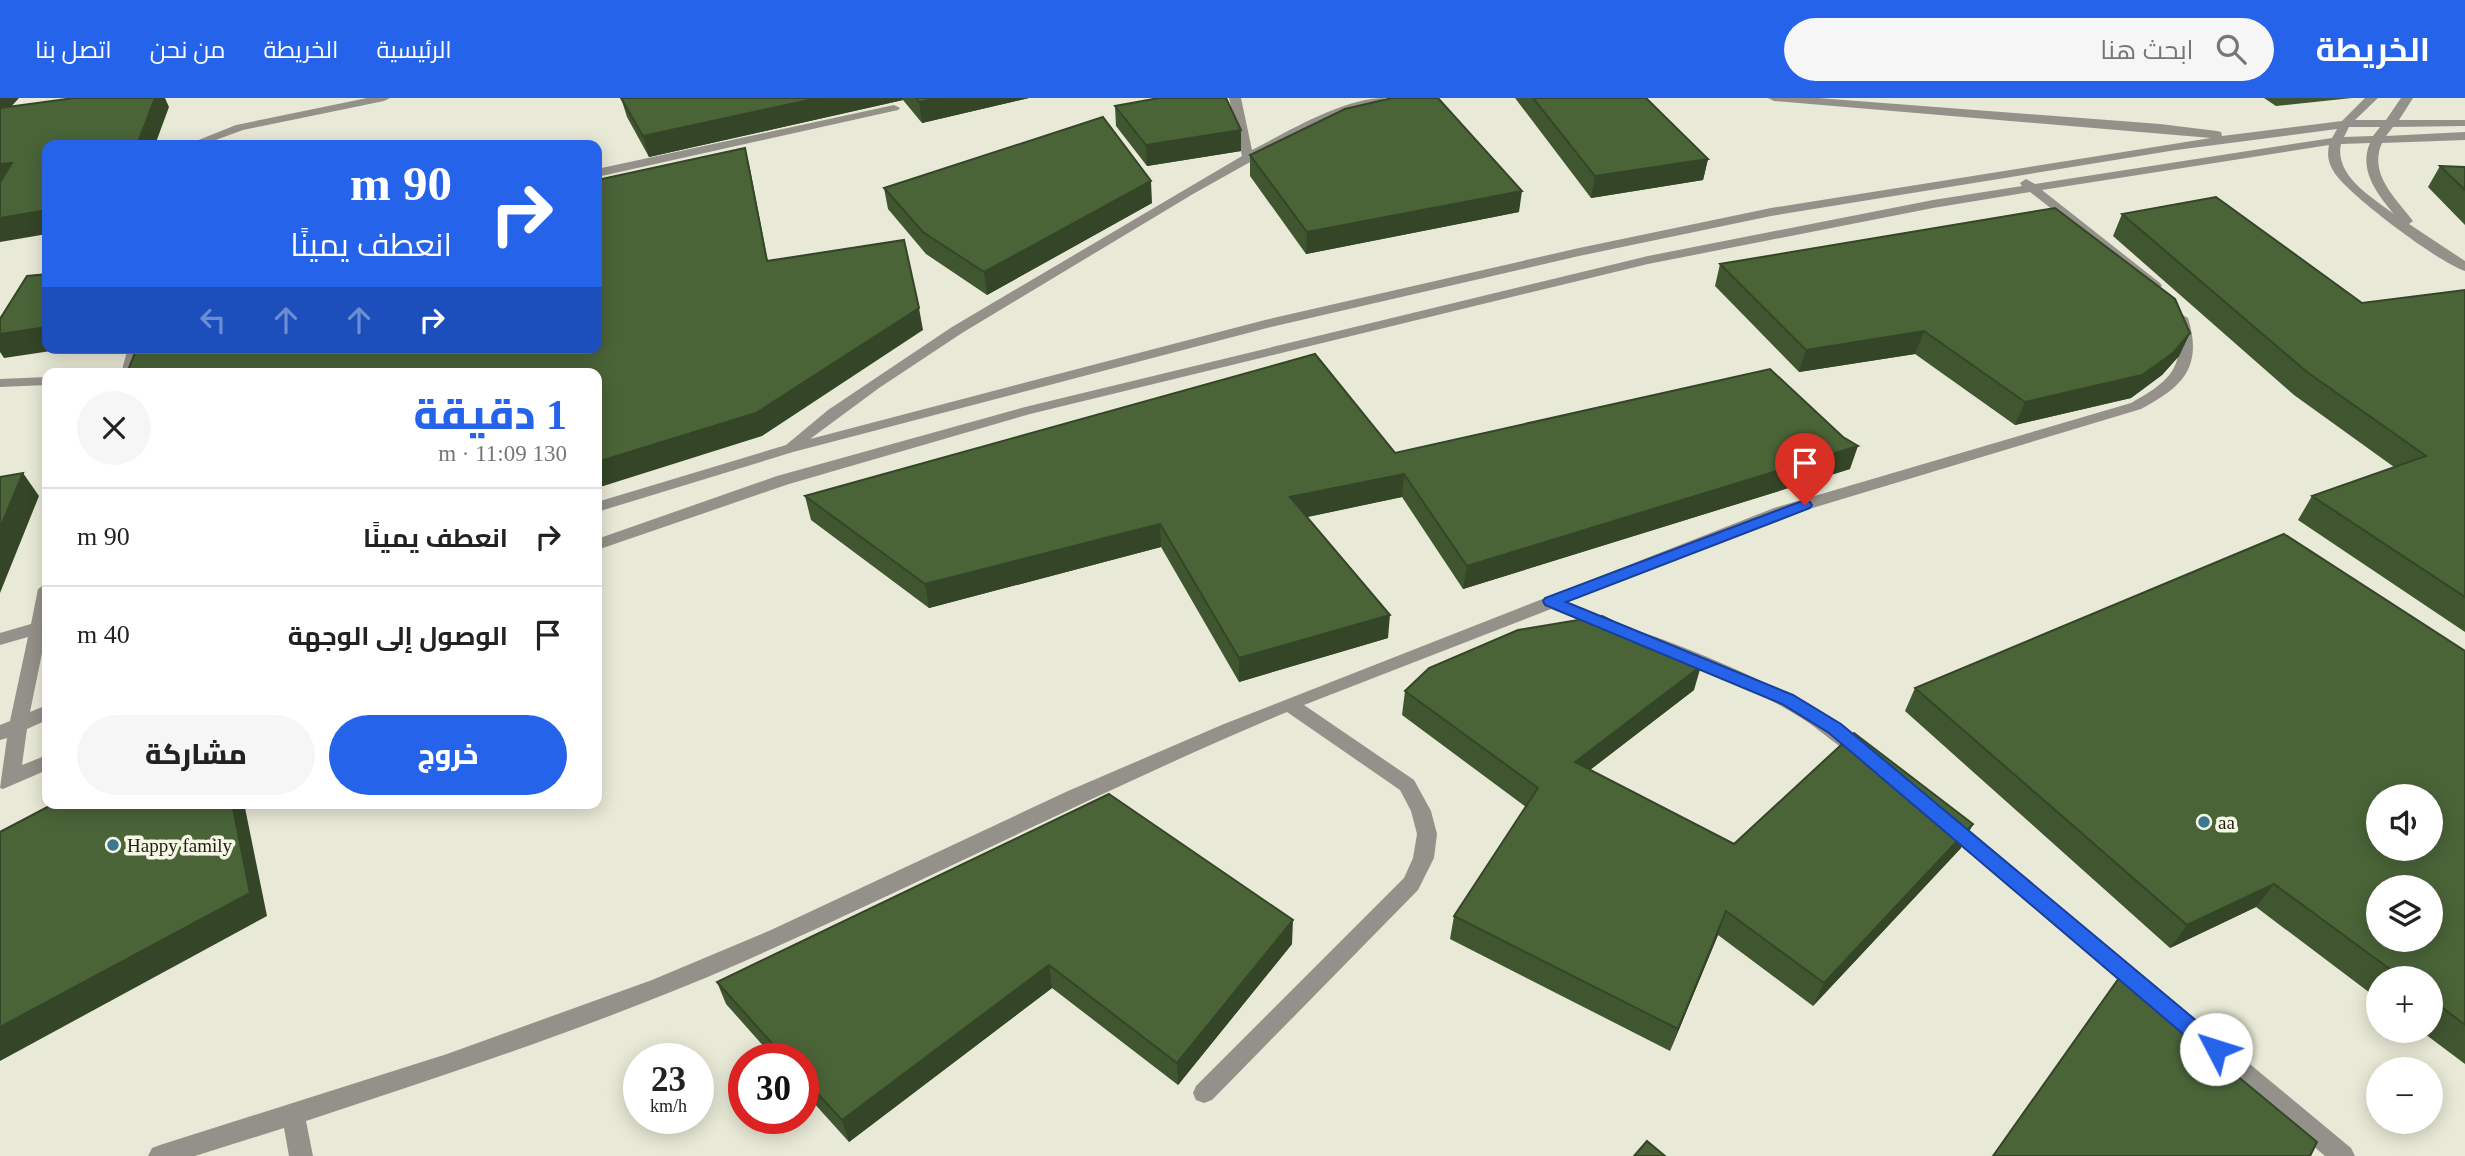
<!DOCTYPE html>
<html lang="ar">
<meta charset="utf-8">
<style>
:root{--surface:#fff;--page:#f6f6f6;--text:#222;--muted:#767676;--line:#e0e0e0;--accent:#2563eb}
body{margin:0;font-family:"Times New Roman",Cairo,serif;background:var(--page);color:var(--text);direction:rtl;height:100vh;display:flex;flex-direction:column;font-size:26px;white-space:nowrap}
*{box-sizing:border-box;margin:0}
p{font-size:23px;color:var(--muted)}
.icon{flex:none;width:38px;height:38px;fill:none;stroke:currentColor;stroke-width:2;stroke-linecap:round;stroke-linejoin:round}
.map{position:relative;flex:1;overflow:hidden;direction:ltr}
.sheet{position:absolute;left:42px;top:270px;width:560px;height:441px;display:flex;flex-direction:column;background:var(--surface);border-radius:14px;box-shadow:0 4px 18px #0003;direction:rtl}
.sheet>*{flex:none}
.hud{position:absolute;left:42px;top:42px;width:560px;height:214px;border-radius:14px;box-shadow:0 4px 18px #0003;direction:rtl;background:#2563eb;color:#fff;overflow:hidden}
.controls{position:absolute;left:2366px;top:686px;display:grid;gap:14px}
.controls a{display:grid;place-items:center;width:77px;height:77px;border-radius:50%;background:var(--surface);box-shadow:0 4px 18px #0003;font-size:35px}
.speed{position:absolute;left:623px;top:945px;display:flex;gap:14px;font-size:35px;font-weight:700;text-align:center}
.speed>*{display:grid;place-content:center;width:91px;height:91px;border-radius:50%;background:var(--surface);box-shadow:0 4px 18px #0003;line-height:1}
.speed small{font-size:18px;font-weight:400}
.speed .limit{border:10px solid #d22;background:#fff;color:#111}
.pin{position:absolute;display:grid;place-items:center;width:60px;height:60px;color:#fff;margin:-72px -30px;border-radius:50% 50% 50% 0;rotate:-45deg;box-shadow:0 0 7px #0007}
.pin .icon{rotate:45deg}
.me{position:absolute;width:77px;margin:-38px;rotate:310deg;stroke-linejoin:round;filter:drop-shadow(0 0 5px #0008)}
.turn{display:flex;align-items:center;gap:24px;height:147px;padding:0 35px;font-size:32px}
.turn .icon{width:91px;height:91px;stroke-width:2.5}
.turn b{display:block;font-size:49px;line-height:60px}
.lanes{display:flex;align-items:center;height:66px;padding:0 35px;background:#0003;justify-content:center;gap:35px;direction:ltr}
.lanes .off{opacity:.35}
.round{display:grid;place-items:center;flex:none;width:74px;height:74px;border-radius:37px;background:var(--page)}
.head{display:flex;align-items:center;justify-content:space-between;height:119px;padding:0 35px}
h1{font-size:42px;font-weight:800;line-height:52px;color:var(--accent)}
.cta{display:flex;gap:14px;margin-top:auto;padding:14px 35px}
.cta a{flex:1;height:80px;border-radius:42px;background:var(--accent);color:#fff;font-size:28px;font-weight:800;line-height:80px;text-align:center}
.cta a+a{background:var(--page);color:var(--text)}
ul{padding:0;list-style:none}
li{display:flex;align-items:center;gap:21px;height:98px;padding:0 35px;border-top:2px solid var(--line)}
li div{flex:1}
li b{display:block;font-size:26px}
li em{font-style:normal}
header{display:flex;align-items:center;gap:42px;box-sizing:border-box;height:98px;padding:0 35px;background:var(--accent);color:#fff}
header strong{font-size:33px}
nav{display:flex;gap:38px;margin-inline-start:auto;font-size:24px}
.search{width:490px;height:63px;background:var(--page);display:flex;align-items:center;gap:18px;box-sizing:border-box;padding:0 24px;border-radius:38px;color:var(--muted);font-size:26px}
.map>svg:first-child{display:block}
.lines{fill:none;stroke-linecap:round;stroke-linejoin:round}
.minor{fill:#94918a;fill-rule:evenodd}
.wall{fill:#405630}
.shaded-wall{fill:#344627}
.building{fill:#4a6438;stroke:#344627;stroke-width:2;fill-rule:evenodd}
.route{fill:#2563eb;stroke:#184099;stroke-width:2}
.poi-dot{fill:#3b778f;stroke:#f5f6e4;stroke-width:2.5}
.labels{text-anchor:middle;stroke-width:7;stroke-linejoin:round;paint-order:stroke}
.poi-label{font-size:19px;fill:#1e1e18;stroke:#f5f6e4;text-anchor:start}
</style>
<header>
<strong>الخريطة</strong>
<div class="search"><svg class="icon" aria-label="search" viewBox="0 0 24 24"><circle cx="10" cy="10" r="6"/><path d="M15 15l6 6"/></svg>ابحث هنا</div>
<nav><a>الرئيسية</a><a>الخريطة</a><a>من نحن</a><a>اتصل بنا</a></nav>
</header>
<div class="map">
<svg width="2465" height="1058" viewBox="0 0 2465 1058">
<rect width="100%" height="100%" fill="#e8e9d6"/>
<g class="lines">
<path class="minor" d="M367,0H390L384,3L243,32L202,47H186L236,27Z
M1229,0H1241L1252,52C1289,33 1343,0 1385,0L1286,44L1193,96L962,235L879,290L810,341L1265,222L1579,150L1771,110L2211,40L1774,3L1768,0H1818L2160,26L2217,33L2221,34L2222,38L2342,23L2365,0H2378L2355,22H2386L2401,0H2413L2399,22H2465V28L2393,29L2386,38L2465,34V42L2382,45C2368,76 2396,100 2413,123L2409,126L2465,163V173C2441,166 2347,96 2334,74C2328,65 2327,57 2329,47L2042,92L2160,185L2162,188L2155,192L2030,94L1933,110L1648,166L1030,316L789,386L597,452V441L777,378L1025,309L1648,158L1933,102L2022,88L2020,85L2026,81L2035,86L2332,40L2337,31L2176,52L1771,118L1579,158L1267,230L793,354L597,414V404L786,347L828,312L952,229L1242,58ZM2349,29H2380L2373,38L2344,39ZM2370,45C2358,72 2378,97 2394,116C2373,100 2334,78 2341,46Z
M894,7L900,10L898,12L597,79V71Z
M2181,216L2188,220C2203,269 2183,289 2141,311L1786,418L1567,504L1618,525L1621,529L1618,533H1606L1551,511L1304,607L1414,682L1431,713L1437,736L1434,760L1418,792L1212,1002L1204,1005L1196,1002L1193,995L1196,988L1404,780L1413,760L1417,736L1411,713L1400,692L1287,614C1101,692 922,785 738,866C597,927 452,975 306,1023L313,1058H289L284,1030L195,1058H148L152,1050L160,1047L447,956L652,882L771,832L1068,693L1224,626L1774,410L2131,305C2171,283 2188,267 2174,220Z
M128,250H142L135,275H121Z
M47,279V287L0,289V281Z
M47,485V531L30,614L47,607V622L27,631L22,667L47,657V672L3,691L0,690L7,640L0,642V627L10,623L28,539L0,547V535L31,526L38,491Z
M1638,533C1685,547 1853,617 1875,657L1873,662C1858,667 1824,635 1809,625C1755,589 1692,567 1632,543L1629,539Z
M1949,719L1956,722L2351,1050L2355,1058H2325L1942,732L1939,727L1942,722Z"/>
</g>
<path class="wall" d="M621,0H1029L922,25L903,2L649,59L627,19Z
M1515,0H1646L1708,61L1703,82L1591,100Z
M2264,0H2352L2276,8Z
M1115,8L1241,32V53L1147,68L1116,28Z
M1250,57L1519,114L1306,156L1250,78Z
M2440,68L2465,69V127L2428,89Z
M884,90L1152,105L987,197L926,156L888,111Z
M2122,116L2362,205L2465,192V534L2298,422L2312,398L2394,369L2294,297L2113,138Z
M1720,166L2190,235L2179,258L2162,277L2131,300L2015,327L1915,256L1799,274L1715,188Z
M1395,355L1850,371L1463,491L1402,399L1306,419L1388,540L1239,584L1161,449L929,510L811,422L805,398Z
M2465,553V966L2421,933H2431V880H2378V901L2256,809L2170,850L1905,613L1915,590Z
M1694,592L1590,672L1734,746L1961,750L1813,908L1718,837L1670,953L1450,841L1454,818L1526,709L1402,617L1405,593Z
M1292,846L1178,987L1052,890L849,1044L803,993V961H775L726,906L717,884Z"/>
<path class="shaded-wall" d="M0,0H19L9,11L0,12Z
M155,0H165L169,9L155,47H137Z
M818,0H902L903,2L649,59L643,38Z
M938,0H1029L922,25L919,4Z
M1241,32V53L1147,68L1146,47Z
M745,50L750,71L772,185L767,163Z
M1708,61L1703,82L1591,100L1595,78Z
M12,65L0,89V66Z
M1151,83L1152,105L987,197L984,174Z
M1522,93L1519,114L1306,156L1307,134Z
M47,112V136L0,144V120Z
M919,210L923,232L762,338L597,390V364Z
M47,229V250H71L4,260L0,254V236Z
M1924,233L1915,256L1799,274L1806,252Z
M2190,235L2179,258L2162,277L2131,300L2015,327L2025,304Z
M1858,348L1850,371L1463,491L1467,468Z
M23,375L39,398L0,495V430Z
M1404,376L1402,399L1289,423L1290,399Z
M1160,426L1161,449L929,510L925,486Z
M1390,517L1388,540L1239,584V560Z
M1701,568L1694,592L1569,688L1575,664Z
M232,705H244L267,818L0,963V929Z
M1973,726L1961,750L1813,908L1824,885Z
M2274,786L2256,809L2170,850L2187,827Z
M1726,813L1718,837L1670,953L1678,931Z
M1293,822L1292,846L1178,987L1177,965Z
M1049,867L1052,890L849,1044L842,1022Z"/>
<path class="building" d="M74,0H155L137,47H47V112L0,120V84L12,65L0,66V10Z
M621,0H818L643,38Z
M916,0H938L919,4Z
M1159,0H1226L1241,32L1146,47L1115,8Z
M1392,0H1438L1522,93L1307,134L1250,57L1345,11Z
M1533,0H1646L1708,61L1595,78Z
M1103,19L1151,83L984,174L923,134L884,90Z
M745,50L767,163L904,142L919,210L756,315L597,364V275H127L137,250H597V82Z
M2440,68L2465,69V92Z
M2216,99L2362,205L2465,192V499L2312,398L2426,358L2307,274L2122,116Z
M2055,110L2175,201L2190,235L2173,255L2142,277L2025,304L1924,233L1806,252L1720,166Z
M47,176V229L0,236V221L27,178Z
M1315,256L1395,355L1770,271L1843,339L1858,348L1467,468L1404,376L1290,399L1390,517L1239,560L1160,426L925,486L805,398Z
M23,375L0,430V379Z
M2284,436L2465,553V927L2431,901V880H2402L2274,786L2187,827L1915,590ZM2378,698H2431V751H2378ZM2378,789H2431V842H2378Z
M1602,518L1701,568L1575,664L1734,746L1854,635L1973,726L1824,885L1726,813L1678,931L1454,818L1538,690L1405,593L1429,570L1518,532Z
M1109,696L1293,822L1177,965L1049,867L842,1022L803,980V961H786L717,884Z
M55,705H232L250,795L0,929V734Z
M2119,880L2317,1044L2310,1058H1993Z
M1647,1043L1665,1058H1634Z"/>
<path class="route" d="M1805,402L1810,404L1812,407L1810,410L1566,504L1793,597L1841,626L2223,945L2226,951L2223,958L2216,960L2209,958L1829,635L1782,606L1545,507L1543,503L1545,500Z"/>
<g class="poi-dot">
<circle cx="2204" cy="724" r="7"/>
<circle cx="113" cy="747" r="7"/>
</g>
<g class="labels">
<g class="poi-label">
<text x="2218" y="731">aa</text>
<text x="127" y="754">Happy family</text>
</g>
</g>
</svg>
<div class="controls">
<a><svg class="icon" aria-label="sound" viewBox="0 0 24 24"><path d="M4 9h4l5-4v14l-5-4H4zM17 9q2 3 0 6"/></svg></a>
<a><svg class="icon" aria-label="layers" viewBox="0 0 24 24"><path d="M12 4l9 5-9 5-9-5zM3 14l9 5 9-5"/></svg></a>
<a>+</a>
<a>−</a>
</div>
<div class="speed"><div>23<small>km/h</small></div><div class="limit">30</div></div>
<div class="pin" style="left:1805px;top:407px;background:#d93025"><svg class="icon" aria-label="arrive" viewBox="0 0 24 24"><path d="M6 21V4h12l-3 4 3 4H6"/></svg></div>
<svg class="me" style="left:2216px;top:951px" viewBox="-20 -20 40 40"><circle r="19" fill="#fff"/><path d="M0-13L10 11 0 6-10 11z" fill="#2563eb"/></svg>
<div class="hud">
<div class="turn"><svg class="icon" aria-label="right" viewBox="0 0 24 24"><path d="M7 20v-9h11M14 6l5 5-5 5"/></svg><div><b>90 m</b>انعطف يمينًا</div></div>
<div class="lanes"><svg class="icon off" aria-label="left" viewBox="0 0 24 24"><path d="M17 20v-9H6M10 6l-5 5 5 5"/></svg><svg class="icon off" aria-label="ahead" viewBox="0 0 24 24"><path d="M12 20V5M6 11l6-6 6 6"/></svg><svg class="icon off" aria-label="ahead" viewBox="0 0 24 24"><path d="M12 20V5M6 11l6-6 6 6"/></svg><svg class="icon" aria-label="right" viewBox="0 0 24 24"><path d="M7 20v-9h11M14 6l5 5-5 5"/></svg></div>
</div>
<section class="sheet">
<div class="head"><div><h1>1 دقيقة</h1><p>130 m · 11:09</p></div><a class="round"><svg class="icon" aria-label="close" viewBox="0 0 24 24"><path d="M6 6l12 12M18 6L6 18"/></svg></a></div>
<ul>
<li><svg class="icon" aria-label="right" viewBox="0 0 24 24"><path d="M7 20v-9h11M14 6l5 5-5 5"/></svg><div><b>انعطف يمينًا</b></div><em>90 m</em></li>
<li><svg class="icon" aria-label="arrive" viewBox="0 0 24 24"><path d="M6 21V4h12l-3 4 3 4H6"/></svg><div><b>الوصول إلى الوجهة</b></div><em>40 m</em></li>
</ul>
<div class="cta"><a>خروج</a><a>مشاركة</a></div>
</section>
</div>
